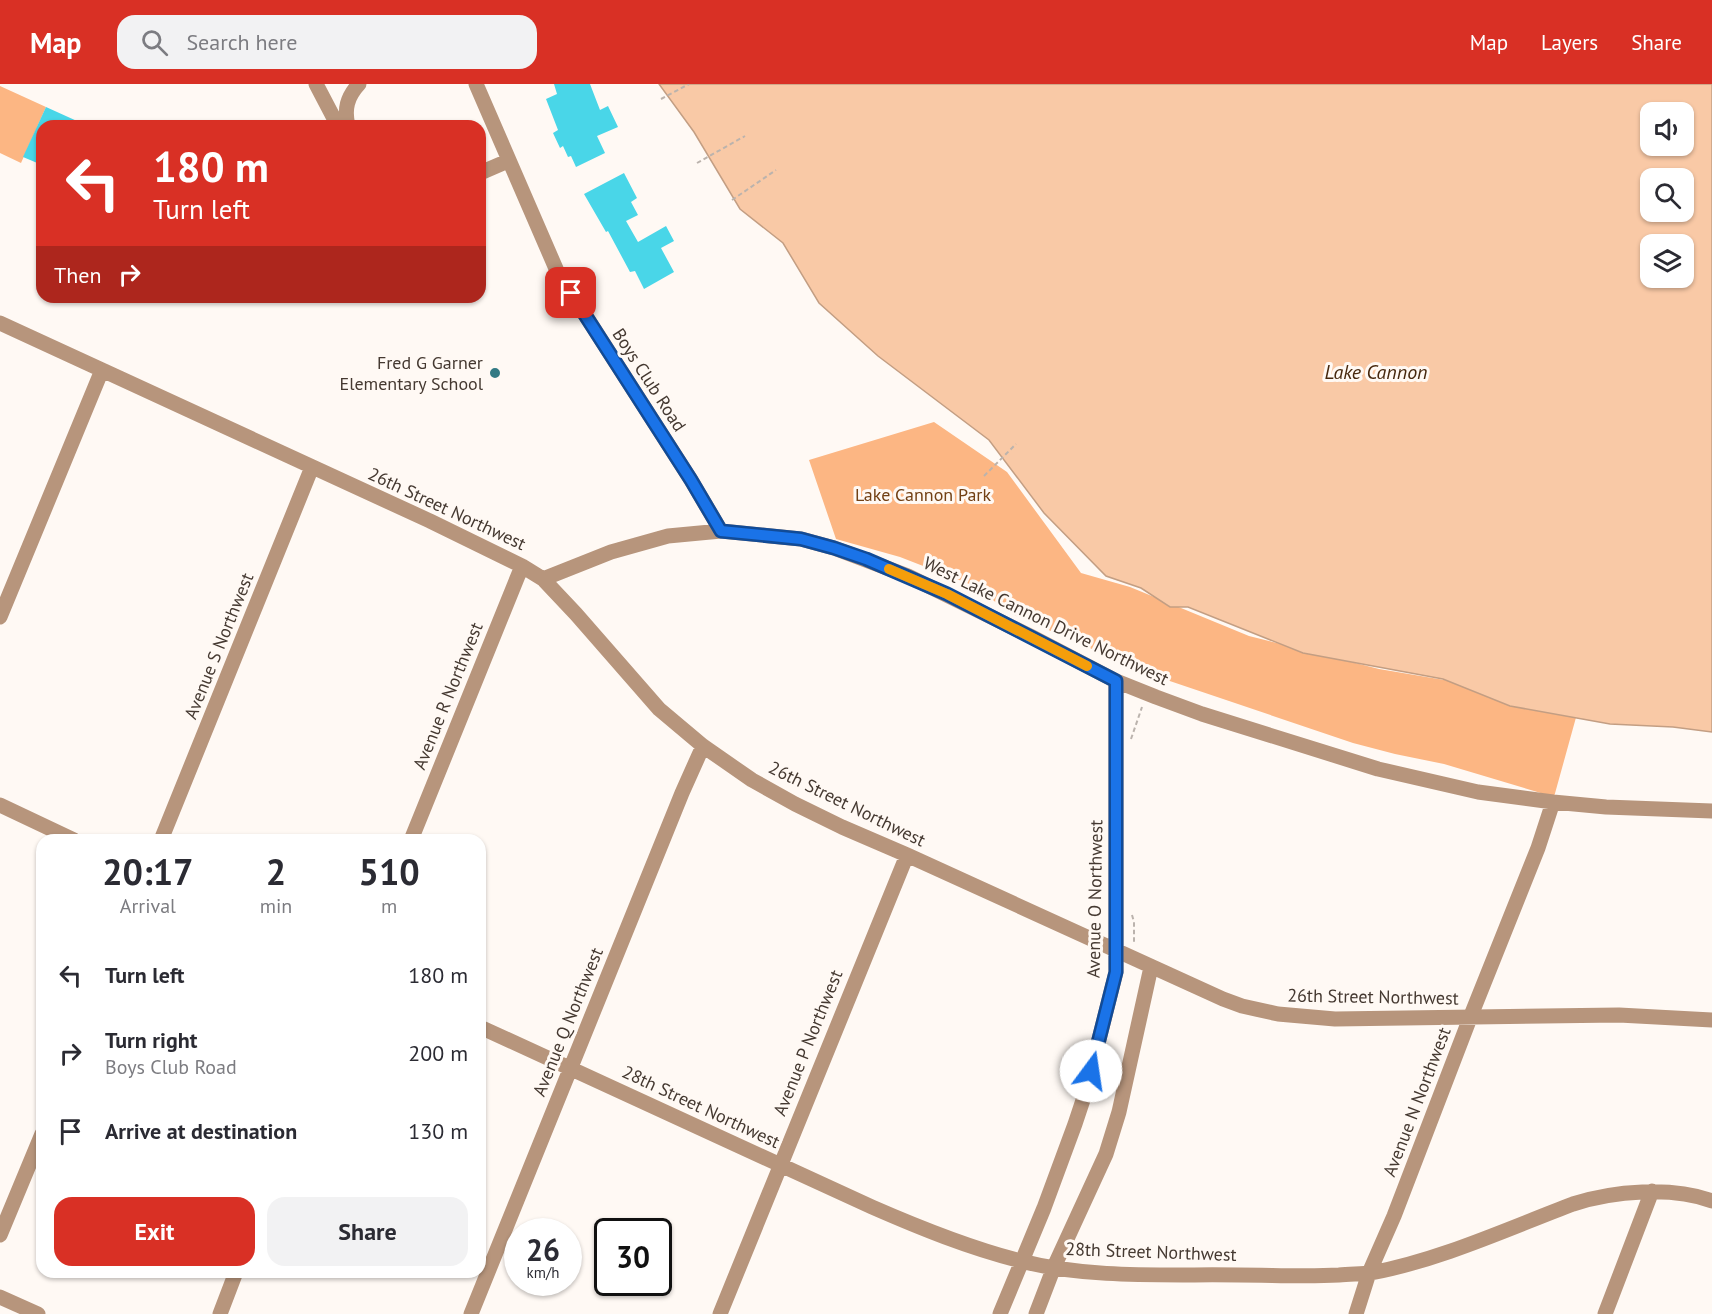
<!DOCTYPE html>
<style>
:root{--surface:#fff;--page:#f2f2f3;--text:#2b2b33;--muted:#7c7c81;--accent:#d93025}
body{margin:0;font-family:"PT Sans",sans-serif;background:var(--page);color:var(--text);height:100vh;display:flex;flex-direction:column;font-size:22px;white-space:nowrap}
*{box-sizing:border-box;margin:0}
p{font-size:20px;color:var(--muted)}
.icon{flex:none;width:33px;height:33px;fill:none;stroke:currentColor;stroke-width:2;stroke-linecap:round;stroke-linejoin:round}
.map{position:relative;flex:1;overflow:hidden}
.side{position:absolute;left:36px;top:750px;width:450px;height:444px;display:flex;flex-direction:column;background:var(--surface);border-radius:18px;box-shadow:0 2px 4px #0004}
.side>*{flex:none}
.banner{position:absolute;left:36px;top:36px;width:450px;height:183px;border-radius:18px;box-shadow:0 2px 4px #0004;background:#d93025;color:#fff;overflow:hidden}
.tools{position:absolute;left:1640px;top:18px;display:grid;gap:12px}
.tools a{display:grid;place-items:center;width:54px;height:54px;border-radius:12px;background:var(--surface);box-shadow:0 2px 4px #0004;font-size:30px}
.speed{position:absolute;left:504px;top:1134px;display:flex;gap:12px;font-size:30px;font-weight:700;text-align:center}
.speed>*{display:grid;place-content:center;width:78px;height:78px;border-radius:50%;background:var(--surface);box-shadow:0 2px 4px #0004;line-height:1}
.speed small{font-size:15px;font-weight:400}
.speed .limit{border:3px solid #111;border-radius:9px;background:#fff;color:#111}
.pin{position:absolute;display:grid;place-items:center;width:51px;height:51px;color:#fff;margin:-26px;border-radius:12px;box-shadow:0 3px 9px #0006}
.me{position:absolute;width:66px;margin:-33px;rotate:14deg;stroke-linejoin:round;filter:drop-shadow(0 0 4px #0008)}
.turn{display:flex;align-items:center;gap:21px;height:126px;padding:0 18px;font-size:27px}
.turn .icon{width:78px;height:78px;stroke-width:2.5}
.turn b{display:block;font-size:42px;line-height:51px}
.then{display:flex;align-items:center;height:57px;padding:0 18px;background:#0003;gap:12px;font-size:22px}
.eta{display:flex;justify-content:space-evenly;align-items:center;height:102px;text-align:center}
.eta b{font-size:36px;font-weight:700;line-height:42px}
.action{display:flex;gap:12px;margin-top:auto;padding:12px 18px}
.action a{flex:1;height:69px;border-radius:18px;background:var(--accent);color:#fff;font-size:24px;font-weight:700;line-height:69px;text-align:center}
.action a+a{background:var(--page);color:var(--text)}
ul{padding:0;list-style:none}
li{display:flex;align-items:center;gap:18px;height:78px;padding:0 18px}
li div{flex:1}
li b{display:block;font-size:22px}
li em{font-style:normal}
header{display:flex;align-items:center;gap:36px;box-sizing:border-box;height:84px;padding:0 30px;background:var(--accent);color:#fff}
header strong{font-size:28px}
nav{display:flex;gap:33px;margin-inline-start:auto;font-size:21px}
.search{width:420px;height:54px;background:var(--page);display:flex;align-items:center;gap:15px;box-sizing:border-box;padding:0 21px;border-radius:18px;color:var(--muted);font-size:22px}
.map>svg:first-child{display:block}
.green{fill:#fcb683}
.water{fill:#f9c9a6;stroke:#c39e83;stroke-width:1.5;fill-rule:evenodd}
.building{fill:#49d6e8}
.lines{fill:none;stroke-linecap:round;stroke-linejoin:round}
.path{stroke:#bbb3ad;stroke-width:2;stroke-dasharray:4.5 3;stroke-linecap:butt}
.minor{stroke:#b7957c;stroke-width:15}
.route-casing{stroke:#114b97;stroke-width:15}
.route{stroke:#1a73e8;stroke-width:10}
.slow{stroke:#f59e0b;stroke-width:10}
.poi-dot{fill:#337a84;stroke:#fff9f4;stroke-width:2}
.labels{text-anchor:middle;stroke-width:6;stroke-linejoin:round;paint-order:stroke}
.poi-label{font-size:18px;fill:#453931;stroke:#fff9f4;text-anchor:end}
.street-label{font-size:18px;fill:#453931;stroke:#fff9f4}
.park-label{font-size:18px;fill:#724014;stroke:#fff9f4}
.water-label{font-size:20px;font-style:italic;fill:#47280e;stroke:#fff9f4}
</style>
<header>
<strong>Map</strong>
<div class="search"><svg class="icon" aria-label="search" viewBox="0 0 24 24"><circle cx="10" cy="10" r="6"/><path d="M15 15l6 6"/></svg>Search here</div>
<nav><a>Map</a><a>Layers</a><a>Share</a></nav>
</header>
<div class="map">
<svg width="1712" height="1230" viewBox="0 0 1712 1230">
<rect width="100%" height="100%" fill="#fff9f4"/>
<path class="green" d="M0,2L46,23L21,79L0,69Z
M934,338L1007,388L1081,489L1130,503L1249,552L1379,585L1580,619L1554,713L1444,680L1395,670L1353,659L1149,590L1012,530L972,501L900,473L836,455L809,376Z"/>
<path class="water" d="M659,0H1712V648L1673,643L1610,640L1510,622L1443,595L1303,569L1188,523H1170L1141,504L1106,492L1044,429L989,356L878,272L819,219L783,159L740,125L694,48ZM1650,28H1683V62H1650ZM1650,94H1683V128H1650ZM1650,160H1683V194H1650Z"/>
<path class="building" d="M554,0H590L600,26L608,22L618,43L597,52L605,69L576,83L571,72L568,73L563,62L560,64L553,49L558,46L546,15L557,10Z
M46,23L88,42H42V81L23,73Z
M624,89L637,114L631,118L638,131L626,137L638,158L666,142L674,157L661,164L674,188L644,205L635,187L630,188L608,147L606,148L584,110Z"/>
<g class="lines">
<path class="path" d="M661,15L689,0
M697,79L745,52
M732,116L776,86
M984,392L1016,360
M1131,655L1142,623
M1132,831L1134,838V858"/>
<path class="minor" d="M316,0L338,42
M476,0L557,187L691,396L721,447
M348,42C344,25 347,13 359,0
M480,89L508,77
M0,239L430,437L522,482L543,495L576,530L659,625L703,662L752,696L795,720L842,743L907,771L1223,915L1242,922L1278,930L1335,935L1619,931L1712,936
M543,495L611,468L668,452L721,447L801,455L834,464L908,492L1030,552L1116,597L1156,613L1202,630L1378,685L1478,708L1553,718L1606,723L1712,727
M0,533L102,286
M0,721L74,756
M161,756L312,383
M411,756L522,482
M480,943L872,1123C920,1144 969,1164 1021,1177C1090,1195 1168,1190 1239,1191C1272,1191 1306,1193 1339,1191C1349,1190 1360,1190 1371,1189C1440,1176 1507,1145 1573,1120C1613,1107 1672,1102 1712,1117
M0,1151L42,1050
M0,1213L38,1230
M220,1230L236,1188
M471,1230L682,709L703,662
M720,1230L907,771
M1000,1230L1044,1124L1075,1040L1086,1007L1116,888V597
M1036,1230L1054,1183L1106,1070L1119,1028L1151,883
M1356,1230L1369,1189L1394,1132L1470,934L1538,764L1553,718
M1605,1230L1652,1107"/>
</g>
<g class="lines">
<defs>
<path id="route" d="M571,209L691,396L721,447L801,455L834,464L866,475L947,510L1116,597V888L1091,987"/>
</defs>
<use href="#route" class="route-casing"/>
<use href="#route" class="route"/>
<path class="slow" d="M889,485L947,510L1087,582"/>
</g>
<circle class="poi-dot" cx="495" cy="289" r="6"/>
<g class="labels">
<g class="poi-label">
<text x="483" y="285">Fred G Garner<tspan x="483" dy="21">Elementary School</tspan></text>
</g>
<g class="street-label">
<text transform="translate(649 296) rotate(57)" y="6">Boys Club Road</text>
<text transform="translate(447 425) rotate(25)" y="6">26th Street Northwest</text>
<text transform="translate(1046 537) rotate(26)" y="6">West Lake Cannon Drive Northwest</text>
<text transform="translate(219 562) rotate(-68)" y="6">Avenue S Northwest</text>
<text transform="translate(448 612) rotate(-68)" y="6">Avenue R Northwest</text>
<text transform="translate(847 720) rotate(26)" y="6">26th Street Northwest</text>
<text transform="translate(1095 815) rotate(-89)" y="6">Avenue O Northwest</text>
<text transform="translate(1373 913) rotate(1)" y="6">26th Street Northwest</text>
<text transform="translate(568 938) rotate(-68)" y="6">Avenue Q Northwest</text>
<text transform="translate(808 959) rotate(-68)" y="6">Avenue P Northwest</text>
<text transform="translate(1417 1018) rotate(-69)" y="6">Avenue N Northwest</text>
<text transform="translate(701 1023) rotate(25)" y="6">28th Street Northwest</text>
<text transform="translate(1151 1168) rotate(2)" y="6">28th Street Northwest</text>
</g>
<g class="park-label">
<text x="923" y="417">Lake Cannon Park</text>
</g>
<g class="water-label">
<text x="1376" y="295">Lake Cannon</text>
</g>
</g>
</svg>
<div class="tools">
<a><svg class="icon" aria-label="sound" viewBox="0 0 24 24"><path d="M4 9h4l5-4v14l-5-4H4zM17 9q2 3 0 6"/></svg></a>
<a><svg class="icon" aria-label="search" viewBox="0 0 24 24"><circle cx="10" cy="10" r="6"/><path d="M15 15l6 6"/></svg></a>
<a><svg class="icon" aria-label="layers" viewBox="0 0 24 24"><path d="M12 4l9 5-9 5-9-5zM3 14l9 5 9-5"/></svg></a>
</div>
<div class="speed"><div>26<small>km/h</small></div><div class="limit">30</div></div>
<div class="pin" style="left:571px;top:209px;background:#d93025"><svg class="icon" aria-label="arrive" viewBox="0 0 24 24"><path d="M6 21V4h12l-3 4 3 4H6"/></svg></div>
<svg class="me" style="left:1091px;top:987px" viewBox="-20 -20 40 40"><circle r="19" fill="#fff"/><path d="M0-13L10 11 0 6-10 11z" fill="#1a73e8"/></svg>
<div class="banner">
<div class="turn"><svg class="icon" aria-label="left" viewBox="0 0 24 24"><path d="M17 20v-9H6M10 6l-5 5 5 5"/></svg><div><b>180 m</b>Turn left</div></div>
<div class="then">Then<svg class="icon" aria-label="right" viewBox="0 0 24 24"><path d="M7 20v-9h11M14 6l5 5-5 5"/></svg></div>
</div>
<section class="side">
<div class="eta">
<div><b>20:17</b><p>Arrival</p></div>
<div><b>2</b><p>min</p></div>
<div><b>510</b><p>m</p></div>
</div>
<ul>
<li><svg class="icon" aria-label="left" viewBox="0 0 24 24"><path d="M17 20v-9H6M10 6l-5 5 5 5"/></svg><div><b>Turn left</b></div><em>180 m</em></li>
<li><svg class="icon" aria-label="right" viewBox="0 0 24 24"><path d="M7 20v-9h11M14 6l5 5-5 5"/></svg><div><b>Turn right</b><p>Boys Club Road</p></div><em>200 m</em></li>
<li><svg class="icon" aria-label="arrive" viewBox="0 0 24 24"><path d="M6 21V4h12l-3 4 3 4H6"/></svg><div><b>Arrive at destination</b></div><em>130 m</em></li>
</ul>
<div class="action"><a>Exit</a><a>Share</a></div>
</section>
</div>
